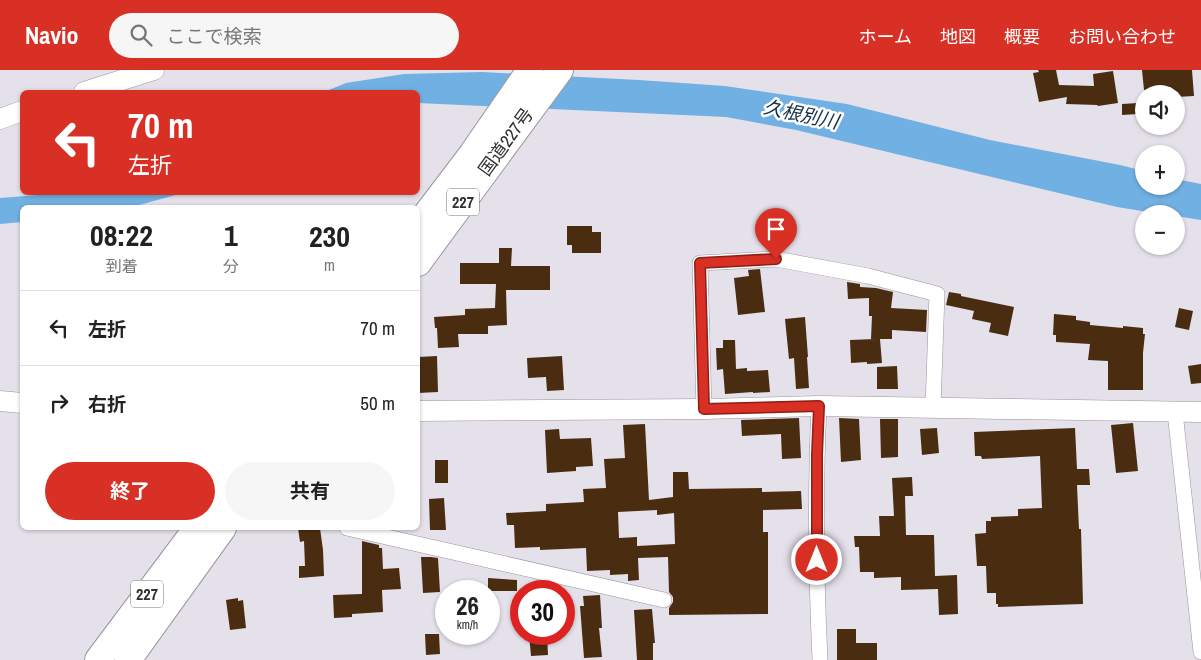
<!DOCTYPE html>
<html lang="ja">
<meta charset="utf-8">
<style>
:root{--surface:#fff;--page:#f6f6f6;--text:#222;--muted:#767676;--line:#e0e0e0;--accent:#d93025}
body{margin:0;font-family:"Archivo Narrow","Noto Sans JP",sans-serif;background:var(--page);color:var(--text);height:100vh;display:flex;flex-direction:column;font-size:19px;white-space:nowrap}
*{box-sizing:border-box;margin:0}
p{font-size:16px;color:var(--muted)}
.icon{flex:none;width:28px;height:28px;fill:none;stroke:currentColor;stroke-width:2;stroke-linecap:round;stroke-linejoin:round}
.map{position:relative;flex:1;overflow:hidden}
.panel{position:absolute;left:20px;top:135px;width:400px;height:325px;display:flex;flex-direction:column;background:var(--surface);border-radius:8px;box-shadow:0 1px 4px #0004}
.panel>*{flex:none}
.hud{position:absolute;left:20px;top:20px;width:400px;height:105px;border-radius:8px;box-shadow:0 1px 4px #0004;background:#d93025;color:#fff;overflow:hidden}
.buttons{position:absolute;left:1135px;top:15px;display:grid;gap:10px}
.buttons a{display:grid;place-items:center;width:50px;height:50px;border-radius:50%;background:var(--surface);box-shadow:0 1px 4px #0004;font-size:25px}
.speed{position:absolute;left:435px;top:510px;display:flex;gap:10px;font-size:25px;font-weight:700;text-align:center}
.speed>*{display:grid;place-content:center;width:65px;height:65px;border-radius:50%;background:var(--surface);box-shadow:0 1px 4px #0004;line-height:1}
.speed small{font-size:12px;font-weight:400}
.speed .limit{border:8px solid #d22;background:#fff;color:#111}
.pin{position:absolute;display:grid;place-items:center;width:42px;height:42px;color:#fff;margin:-51px -21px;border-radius:50% 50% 50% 0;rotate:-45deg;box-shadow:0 0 5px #0007}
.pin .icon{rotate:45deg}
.me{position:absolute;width:55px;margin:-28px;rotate:0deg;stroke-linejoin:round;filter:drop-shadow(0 0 4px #0008)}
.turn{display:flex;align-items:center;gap:18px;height:105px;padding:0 25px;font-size:22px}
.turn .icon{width:65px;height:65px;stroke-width:2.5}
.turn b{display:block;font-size:35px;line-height:42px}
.eta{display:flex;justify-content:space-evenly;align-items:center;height:85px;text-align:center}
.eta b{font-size:30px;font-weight:700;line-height:35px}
.cta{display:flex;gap:10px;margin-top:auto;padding:10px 25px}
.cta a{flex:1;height:58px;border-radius:30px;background:var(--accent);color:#fff;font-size:20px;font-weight:700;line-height:58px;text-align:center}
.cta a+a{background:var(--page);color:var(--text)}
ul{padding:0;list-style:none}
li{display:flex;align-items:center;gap:15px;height:75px;padding:0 25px;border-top:1px solid var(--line)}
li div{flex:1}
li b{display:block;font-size:19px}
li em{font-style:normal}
header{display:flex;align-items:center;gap:30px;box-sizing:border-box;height:70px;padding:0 25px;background:var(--accent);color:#fff}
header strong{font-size:24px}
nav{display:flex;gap:28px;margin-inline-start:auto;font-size:18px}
.search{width:350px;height:45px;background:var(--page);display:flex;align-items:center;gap:12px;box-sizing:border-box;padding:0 18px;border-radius:28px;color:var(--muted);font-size:19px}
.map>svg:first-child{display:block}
.water{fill:#70b0e2}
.building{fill:#4a2d11;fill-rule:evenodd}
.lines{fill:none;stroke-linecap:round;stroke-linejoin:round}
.street-casing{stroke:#99959f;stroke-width:16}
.secondary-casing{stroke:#99959f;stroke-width:21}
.highway-casing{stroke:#99959f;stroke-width:28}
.street{stroke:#fff;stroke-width:15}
.secondary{stroke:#fff;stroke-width:20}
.highway{stroke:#fff;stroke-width:26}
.route-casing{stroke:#8d1f18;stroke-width:12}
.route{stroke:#d93025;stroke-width:9}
.labels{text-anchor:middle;stroke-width:5;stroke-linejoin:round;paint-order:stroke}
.shield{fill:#fff;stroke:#6f6e71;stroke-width:1}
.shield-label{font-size:16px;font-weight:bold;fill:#313034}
.street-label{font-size:18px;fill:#313034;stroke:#fff}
.water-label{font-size:19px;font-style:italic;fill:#132f44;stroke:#fff}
</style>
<header>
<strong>Navio</strong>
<div class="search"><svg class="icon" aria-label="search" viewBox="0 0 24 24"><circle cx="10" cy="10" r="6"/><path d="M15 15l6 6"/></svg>ここで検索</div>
<nav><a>ホーム</a><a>地図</a><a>概要</a><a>お問い合わせ</a></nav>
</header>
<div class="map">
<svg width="1201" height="590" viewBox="0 0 1201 590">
<rect width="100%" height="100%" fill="#e5e1eb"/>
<path class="water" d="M482,2L639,10L725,16L847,34L990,70L1120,95L1144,101V116H1176V109L1201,114V150L1176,146V144H1160L1117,137L796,60L726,47L418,33V22H324L346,13L404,4Z
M76,122H183V123L132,137L22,138V152L0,154V128Z"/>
<path class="building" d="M1038,0H1056L1059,15L1094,16L1093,4L1113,1L1118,33L1098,36L1097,35L1066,34L1067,27L1039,32L1033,3L1039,2Z
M1142,0H1192L1194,26L1176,27V24H1172L1171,17L1144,20Z
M1138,33V44L1122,45V34Z
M567,156H592V162H601V183H572V175H567Z
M499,178H512L511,196H550V220H506L507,255L488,256V264H458L459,277L438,278L437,258H435L434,247L465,245V239L495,238L496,214H460V193H499Z
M760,199L765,242L738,245L734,208L749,206L748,200Z
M847,212L860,214V217L876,218L893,222L891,238L927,240L926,262L892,260V269H880L882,293L867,294V292L851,293L850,270L875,269H871L872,246H869V228L848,229Z
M949,222L961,224V226L1014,237L1008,266L989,262L991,253L972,249L974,241L946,235Z
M1179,238L1193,241L1189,260L1175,257Z
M1054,244L1076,246V250L1090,252V255L1123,258V256L1143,258V264H1145L1143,283V320H1108V291L1088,290L1090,274L1056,272V265H1053Z
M805,247L808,287H807L809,318L796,319L794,288L789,289L785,249Z
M723,270H735L736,299L747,298V301L768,300L770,322L753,323V322L725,324L723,299L717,300L716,278H723Z
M437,286L438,322L418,323V287Z
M562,286L564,320L547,321L546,307L528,308L527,288Z
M1201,294V313L1191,314L1188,296Z
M897,296L898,319H877V297Z
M799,348L801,388L782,389L781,364L742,366L741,350Z
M839,348L859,349L861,390L841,392Z
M880,349H898V387L881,388Z
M1133,353L1138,401L1116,403L1111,355Z
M645,354L649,430L673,427V402H688L689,419L762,418V422L801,421L802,439L763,440V462H768V544L669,545V538L673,532V527L669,522L668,487L638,488L639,510L628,511V504L610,505V500L587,501L586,478L540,480V477L515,478L514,455H507L506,443L546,441V434L584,432L583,419L606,418L604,389L625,388L623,355ZM657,440V445L674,443L675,474L637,476V467L619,468L618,442Z
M937,358L939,383L922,385L920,359Z
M1075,358L1077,399H1089L1090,415H1077L1079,459H1081L1083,534L998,537V534H996V523H987L986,496H977L975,464L986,463V451H991V447L1018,446V439L1042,438L1040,386L982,389L981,386H975L974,362Z
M559,359L560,369L591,368L593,396L576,397V401L547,403L545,360Z
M435,390H448V413H435Z
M912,407L913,426H905L906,465H934L935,506L957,505L958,544L939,545L938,519L901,520V507L874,508V502H860L859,477H855L854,466H880L879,446H894L892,408Z
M444,428L446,460H430L429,429Z
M298,458H320L323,480L324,506L299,508V496H305L304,471L300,472Z
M362,471L379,475V478H382L383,499L399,498L401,519L382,520L383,542L352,544V547L334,548L333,525L362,524Z
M421,487H431L438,488L440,522L423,523Z
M488,508L517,510V521H488Z
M600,525L602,558H599L602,587L584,588L580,536H584L583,526Z
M238,528V531L243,530L246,558L230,560L226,530Z
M652,539L655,573H653V590H637L634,540Z
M837,559H856V573H877V590H837Z
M425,564H439L440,584L426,585Z
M529,564H547L548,585L531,586Z"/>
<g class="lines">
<defs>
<path id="street" d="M819,336C815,421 816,505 820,590
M704,339L700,193L776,189L868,206L937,224L933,337
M1175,342L1201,582
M347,458L664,530"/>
<path id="secondary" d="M84,22L154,0
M0,49L22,41
M0,331L22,333
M418,341L704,339L819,336L1201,342"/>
<path id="highway" d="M418,155L472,84L530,0
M418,193L560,0
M98,590L197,458
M128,590L223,458"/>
</defs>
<use href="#street" class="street-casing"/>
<use href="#secondary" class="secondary-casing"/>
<use href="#highway" class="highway-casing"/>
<use href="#street" class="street"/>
<use href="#secondary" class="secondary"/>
<use href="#highway" class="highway"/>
</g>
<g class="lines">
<defs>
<path id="route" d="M776,189L700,193L704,339L819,336L817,385V490"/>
</defs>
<use href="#route" class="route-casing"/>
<use href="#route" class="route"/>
</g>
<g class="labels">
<g class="shield">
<rect x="447" y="118.5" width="32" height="27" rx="4"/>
<rect x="131" y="510.5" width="32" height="27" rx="4"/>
</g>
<g class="shield-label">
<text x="463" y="138">227</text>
<text x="147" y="530">227</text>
</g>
<g class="street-label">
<text transform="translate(506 72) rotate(-54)" y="6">国道227号</text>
</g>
<g class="water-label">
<text transform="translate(801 44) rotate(12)" y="7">久根別川</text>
</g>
</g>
</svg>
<div class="buttons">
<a><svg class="icon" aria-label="sound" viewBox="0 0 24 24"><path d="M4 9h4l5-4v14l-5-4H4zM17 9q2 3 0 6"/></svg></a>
<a>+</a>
<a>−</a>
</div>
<div class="speed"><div>26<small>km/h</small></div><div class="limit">30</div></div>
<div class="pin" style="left:776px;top:189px;background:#d93025"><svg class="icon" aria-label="arrive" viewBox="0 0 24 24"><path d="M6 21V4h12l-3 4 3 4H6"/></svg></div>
<svg class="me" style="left:817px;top:490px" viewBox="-20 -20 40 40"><circle r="17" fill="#d93025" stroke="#fff" stroke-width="3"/><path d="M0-11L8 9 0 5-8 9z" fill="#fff"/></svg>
<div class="hud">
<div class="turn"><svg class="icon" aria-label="left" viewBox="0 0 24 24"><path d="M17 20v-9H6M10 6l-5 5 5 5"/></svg><div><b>70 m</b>左折</div></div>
</div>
<section class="panel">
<div class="eta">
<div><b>08:22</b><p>到着</p></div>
<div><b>1</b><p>分</p></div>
<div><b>230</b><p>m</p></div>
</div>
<ul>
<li><svg class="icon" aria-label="left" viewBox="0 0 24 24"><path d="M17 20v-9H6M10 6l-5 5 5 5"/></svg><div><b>左折</b></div><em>70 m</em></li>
<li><svg class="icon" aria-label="right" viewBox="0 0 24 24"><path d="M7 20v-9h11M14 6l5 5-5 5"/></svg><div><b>右折</b></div><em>50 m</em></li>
</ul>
<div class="cta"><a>終了</a><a>共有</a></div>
</section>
</div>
